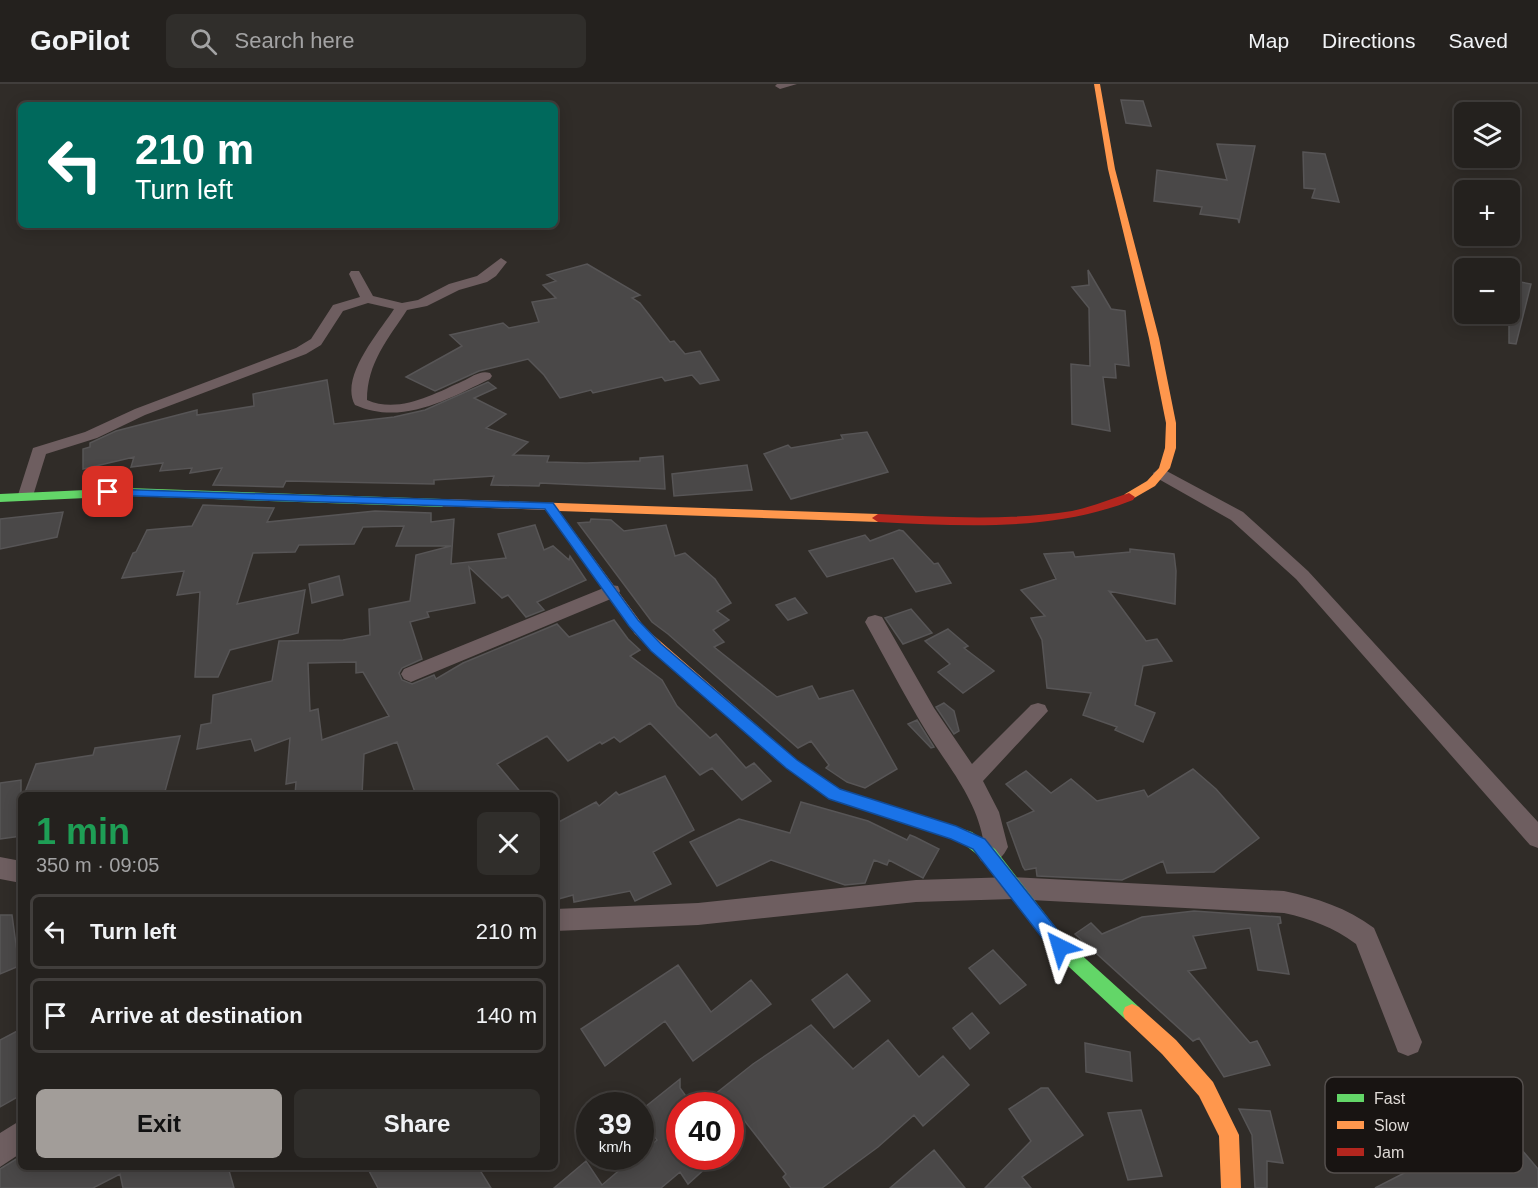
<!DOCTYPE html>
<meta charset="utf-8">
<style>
:root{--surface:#24211e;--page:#302e2b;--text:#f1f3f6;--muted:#a3a3a4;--line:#413e3c;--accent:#a29d99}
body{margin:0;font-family:Helvetica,sans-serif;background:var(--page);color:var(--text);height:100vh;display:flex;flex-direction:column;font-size:22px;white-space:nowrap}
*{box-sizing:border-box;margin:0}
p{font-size:20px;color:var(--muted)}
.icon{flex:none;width:33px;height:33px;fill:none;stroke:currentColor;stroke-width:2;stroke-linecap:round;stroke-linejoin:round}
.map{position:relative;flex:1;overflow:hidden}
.side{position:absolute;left:18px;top:708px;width:540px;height:378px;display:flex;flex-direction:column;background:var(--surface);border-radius:9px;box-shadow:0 3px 15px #0003,0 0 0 2px var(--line)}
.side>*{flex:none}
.banner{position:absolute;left:18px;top:18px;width:540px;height:126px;border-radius:9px;box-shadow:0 3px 15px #0003,0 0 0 2px var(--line);background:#00695c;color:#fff;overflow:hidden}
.controls{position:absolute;left:1454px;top:18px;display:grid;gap:12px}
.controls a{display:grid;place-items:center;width:66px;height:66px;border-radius:9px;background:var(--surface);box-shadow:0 3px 15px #0003,0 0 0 2px var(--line);font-size:30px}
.speed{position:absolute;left:576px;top:1008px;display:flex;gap:12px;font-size:30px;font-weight:700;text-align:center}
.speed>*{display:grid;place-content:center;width:78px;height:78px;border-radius:50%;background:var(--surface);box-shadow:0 3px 15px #0003,0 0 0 2px var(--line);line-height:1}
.speed small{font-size:15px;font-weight:400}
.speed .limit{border:9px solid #d22;background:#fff;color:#111}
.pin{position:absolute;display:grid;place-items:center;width:51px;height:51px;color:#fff;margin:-26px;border-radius:12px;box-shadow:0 3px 9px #0006}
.me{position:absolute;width:66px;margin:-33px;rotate:320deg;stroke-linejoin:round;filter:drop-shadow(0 0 4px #0008)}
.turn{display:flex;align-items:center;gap:21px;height:126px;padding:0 18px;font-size:27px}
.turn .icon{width:78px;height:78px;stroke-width:2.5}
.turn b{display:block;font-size:42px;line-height:51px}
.round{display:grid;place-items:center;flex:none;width:63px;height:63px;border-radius:9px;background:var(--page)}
.summary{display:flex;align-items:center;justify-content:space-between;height:102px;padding:0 18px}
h1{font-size:36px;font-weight:800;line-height:45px;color:#1e9e55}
.action{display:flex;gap:12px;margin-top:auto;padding:12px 18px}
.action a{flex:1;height:69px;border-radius:9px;background:var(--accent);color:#111;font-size:24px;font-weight:800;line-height:69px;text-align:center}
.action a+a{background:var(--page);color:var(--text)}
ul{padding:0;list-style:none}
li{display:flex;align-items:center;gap:18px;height:75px;margin:0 12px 9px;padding:0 6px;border:3px solid var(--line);border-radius:9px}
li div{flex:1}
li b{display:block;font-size:22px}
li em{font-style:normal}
header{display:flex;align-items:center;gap:36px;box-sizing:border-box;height:84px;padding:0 30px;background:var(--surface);border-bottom:2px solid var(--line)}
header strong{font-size:28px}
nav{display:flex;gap:33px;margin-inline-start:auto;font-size:21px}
.search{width:420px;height:54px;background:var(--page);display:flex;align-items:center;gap:15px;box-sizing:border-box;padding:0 21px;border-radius:9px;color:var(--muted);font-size:22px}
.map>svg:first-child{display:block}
.building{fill:#4a4848;stroke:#575556;stroke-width:1.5;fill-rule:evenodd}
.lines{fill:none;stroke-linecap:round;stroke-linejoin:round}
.street{fill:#6e5e60;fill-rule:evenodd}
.fast{fill:#63d668;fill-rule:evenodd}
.slow{fill:#ff974d;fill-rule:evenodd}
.jam{fill:#b3261e;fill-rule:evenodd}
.route{fill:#1a73e8;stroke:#114b97;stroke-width:1.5}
.key{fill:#181412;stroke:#544f4d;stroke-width:1.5}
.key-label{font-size:16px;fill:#dfdad6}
</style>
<header>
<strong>GoPilot</strong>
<div class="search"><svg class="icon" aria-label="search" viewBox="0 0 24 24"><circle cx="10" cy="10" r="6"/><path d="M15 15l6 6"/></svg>Search here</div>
<nav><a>Map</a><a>Directions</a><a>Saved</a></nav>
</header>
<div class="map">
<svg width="1538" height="1104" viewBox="0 0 1538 1104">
<rect width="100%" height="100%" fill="#302c28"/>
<path class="building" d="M1121,16L1143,17L1151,42L1126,39Z
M1217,60L1255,62L1239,139L1238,135L1200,130L1202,123L1154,117L1157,86L1227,96Z
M1303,68L1325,70L1339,118L1312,114L1315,105L1304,104Z
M587,180L640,211L632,214L640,219L670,258L674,257L685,270L700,267L719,296L700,300L692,291L665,297L662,293L593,309L591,306L560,314L544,291L528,275L479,287L435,307L406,293L462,262L450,251L503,239L509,244L539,238L532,218L556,214L543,201L556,197L547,191Z
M1088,186L1111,225L1125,227L1129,282L1115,280L1116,294L1103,293L1110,347L1072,340L1071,280L1090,282L1089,224L1072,203L1089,201Z
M1509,196L1531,200L1516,260L1509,259Z
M327,296L334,340L394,333L425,326L488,298L496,304L474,314L506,330L486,344L528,358L513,371L549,372L547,378L586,379L640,377V374L663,372L665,405L540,399L539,402L491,401L494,392L434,396V400L286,397L283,403L213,401L222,384L190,389L192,384L160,387L163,379L131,383L134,373L83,385V365L90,363V359L116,347L197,326V331L254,322L253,310Z
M867,348L888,388L791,415L764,370L788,361L791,364L843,355L841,351Z
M747,381L752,406L674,412L672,390Z
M203,421L274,424L267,438L375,427L431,429V438L454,435L451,480L506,474L498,450L535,441L544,466L553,462L569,476L570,472L586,496L537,518L544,526L526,533L508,511L502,514L469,483L475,519L427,528L429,533L410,538L422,575L402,584L399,589L402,596L412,600L434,591L436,595L463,579L557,540L569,553L614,536L628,555L640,566L630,572L662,596L677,622L710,654L716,650L746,684L754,679L771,697L742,716L712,684L700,691L650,639L620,658L614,653L602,660L600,658L568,677L547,652L497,680L523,711H416L397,658L364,670L362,711H295L296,698L286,700L290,654L255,667L251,655L197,665L201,641L211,639L213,611L272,597L279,557L343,556L370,551L369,525L410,517L416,471L451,462H396L404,442L363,443L354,460L299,461L295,468L253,469L237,520L305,506L298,549L230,566L218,593H195L200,508L177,511L184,487L122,494L133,469L136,468L147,446L192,442ZM356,578V589L363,588L389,632L322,656L318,625L310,627L308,579Z
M63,428L57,453L0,465V435Z
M591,435L611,436L624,447L666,441L675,472L685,469L715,495L731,519L717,527L729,536L713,546L724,558L714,563L777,613L812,602L819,615L853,606L897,685L865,704L847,698L826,684L829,681L811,657L798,664L668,550L652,538L578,439L590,438Z
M899,446L903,447L934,480L938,479L951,499L916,508L893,474L827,493L809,467L865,451L870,457Z
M1130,465L1174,470L1176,487L1175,520L1109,507L1146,557L1157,555L1172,577L1143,582L1135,621L1155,629L1143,658L1115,646L1117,643L1083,631L1091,609L1047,604L1042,556L1031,534L1045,532L1021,506L1056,495L1044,470L1073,468L1075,473L1130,468Z
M339,492L343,511L312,519L309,500Z
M795,514L807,529L788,536L776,521Z
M911,525L932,549L903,560L885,534Z
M948,545L968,562L964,564L994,587L963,609L938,588L950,580L925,557Z
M944,619L954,627L959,647L954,650L936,623Z
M917,636L934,663L931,664L908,640Z
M180,652L164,711H24L36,680L93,671L95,664Z
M1193,685L1216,705L1259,754L1214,788L1167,789L1163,777L1122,796L1037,792L1036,784L1025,786L1023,783L1007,739L1034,727L1006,700L1026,687L1051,709L1071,695L1097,717L1144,706L1148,713Z
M665,692L694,746L653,768L671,800L635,817L630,807L574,818L573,811L555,816V740L596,718L599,722L616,708L619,711Z
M21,696V752L0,755V699Z
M801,718L868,737L907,756L910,751L915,753L939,765L923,794L889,776L887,781L874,776L865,799L845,801L771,776L717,802L690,758L739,735L790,749Z
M1194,827L1280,833L1281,839L1278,840L1289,890L1258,886L1250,844L1193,852L1206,884L1188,887L1250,959L1257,957L1270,981L1224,993L1199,954L1193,957L1075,850L1091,839L1102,850L1142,833Z
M0,831H12L19,882L0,890Z
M993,866L1026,901L1000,920L969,884Z
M678,881L711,928L751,896L771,920L693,977L665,937L605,982L581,945Z
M847,890L870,917L834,944L812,916Z
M972,929L989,949L970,965L953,944Z
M811,941L853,985L888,956L919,993L943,972L969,1001L923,1042L914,1031L878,1063L822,1104H791L783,1093L786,1090L733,1022H700L753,980Z
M21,945V1011L0,1023V956Z
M1085,959L1130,968L1132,997L1086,988Z
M680,995V1004L693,1022H680V1072H719L688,1100L680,1088L661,1104H554L586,1077L602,1101L636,1072H640V1069L657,1056L640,1033V1027Z
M1041,1004H1048L1083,1051L1022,1093L1031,1104H985L1031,1057L1009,1025Z
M1239,1025L1270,1027L1283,1079L1267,1077V1104H1255L1252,1051Z
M1141,1026L1162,1092L1128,1096L1108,1029Z
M1500,1040L1538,1085V1104H1375Z
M934,1066L965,1104H890Z
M21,1072V1083H228L234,1104H123L120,1090L93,1104H0V1085Z
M367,1083H478L491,1104H378Z"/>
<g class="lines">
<path class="street" d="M777,0H797L780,5L775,2Z
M501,174L507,178L496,192L487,198L459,206L427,222L407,226C388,255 367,279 367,316C399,330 434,310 463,297C472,293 480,286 490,289L492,292L490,295C448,315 402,342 355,321C339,293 380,247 394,225L368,219L343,227L321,261L306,270L145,331L97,354L46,370L32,415L26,416L18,411L33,364L85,348L135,325L296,264L311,255L333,221L360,213L349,190L351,187H359L373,212L402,219L418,216L449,200L477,192Z
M1161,384L1243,428L1308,487L1538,738V764L1530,761L1296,495L1231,436L1155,393L1153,389Z
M611,501L618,502L620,507L618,512L418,595L411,598L404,595L401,590L404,585Z
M875,531L882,533L934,624L972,680L1031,621L1038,619L1045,621L1048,627L983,697L999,728L1008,763C1002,775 994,782 981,777L977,770L984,760C977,715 949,684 926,647C904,611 885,574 865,538L868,533Z
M0,773L21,777V799L0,795Z
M1013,793L1284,807C1317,814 1347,824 1374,844L1422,958L1418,968L1408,972L1398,968L1356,860C1333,843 1311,835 1284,829L1013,815L916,818L698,841L555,847V825L698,819L916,796Z
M21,1036V1069L0,1083V1049Z"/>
<path class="fast" d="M129,404L442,415L448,419L442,423L129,412L0,418V410Z
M787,670L840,705L972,748L995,765L1066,857L1139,923L1141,929L1139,935L1132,938L1125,935L1054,869L983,775L961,758L829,715L782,680L779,676L782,672Z"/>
<path class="slow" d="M1094,0H1100L1115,85L1159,254L1176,339V364L1170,384L1155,402L1129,417L1123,413L1125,410L1147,397L1159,384L1165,364L1166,339L1149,254L1108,85Z
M442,415L878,430L884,434L878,438L559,427L645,544L792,672L795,676L792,680L787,682L782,680L635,550L547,426L438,422L436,419Z
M1132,920L1139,923L1176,956L1213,998L1239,1051L1241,1104H1221L1219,1052L1199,1012L1162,970L1125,935L1123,929L1125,923Z"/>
<path class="jam" d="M1129,409L1135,413L1133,416C1052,448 964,442 878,438L872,434L878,430C942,433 1008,437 1072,427C1092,423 1110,415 1129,409Z"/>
</g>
<path class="route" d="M108,405L553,419L638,536L661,560L797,676L840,705L956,742L985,755L1066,857L1069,863L1066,869L1060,872L1054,869L973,765L951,755L829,715L786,684L651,567L629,542L545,425L104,411L103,408Z"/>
<rect x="1325" y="993" width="198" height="96" rx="9" class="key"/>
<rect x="1337" y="1010" width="27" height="8" fill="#63d668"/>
<rect x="1337" y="1037" width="27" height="8" fill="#ff974d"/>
<rect x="1337" y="1064" width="27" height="8" fill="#b3261e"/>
<g class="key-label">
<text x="1374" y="1020">Fast</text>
<text x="1374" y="1047">Slow</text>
<text x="1374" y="1074">Jam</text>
</g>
</svg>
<div class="controls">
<a><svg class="icon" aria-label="layers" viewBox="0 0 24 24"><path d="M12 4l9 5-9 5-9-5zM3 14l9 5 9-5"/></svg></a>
<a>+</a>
<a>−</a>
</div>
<div class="speed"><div>39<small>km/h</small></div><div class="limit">40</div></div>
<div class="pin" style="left:108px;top:408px;background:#d93025"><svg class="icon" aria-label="arrive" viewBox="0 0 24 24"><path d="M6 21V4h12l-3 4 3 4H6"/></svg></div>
<svg class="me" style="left:1060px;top:863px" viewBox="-20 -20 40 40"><path d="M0-17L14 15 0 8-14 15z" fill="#1a73e8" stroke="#fff" stroke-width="4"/></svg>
<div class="banner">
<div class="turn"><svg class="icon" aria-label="left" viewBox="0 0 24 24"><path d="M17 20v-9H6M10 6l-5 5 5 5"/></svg><div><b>210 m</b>Turn left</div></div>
</div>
<section class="side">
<div class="summary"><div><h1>1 min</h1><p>350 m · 09:05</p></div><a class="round"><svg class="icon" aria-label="close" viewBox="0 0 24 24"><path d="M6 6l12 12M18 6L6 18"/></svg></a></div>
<ul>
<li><svg class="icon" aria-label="left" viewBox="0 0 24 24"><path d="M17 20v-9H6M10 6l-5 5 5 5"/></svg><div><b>Turn left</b></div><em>210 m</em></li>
<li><svg class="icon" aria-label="arrive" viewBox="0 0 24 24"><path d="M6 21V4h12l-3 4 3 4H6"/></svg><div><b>Arrive at destination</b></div><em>140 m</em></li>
</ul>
<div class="action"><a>Exit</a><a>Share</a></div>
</section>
</div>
